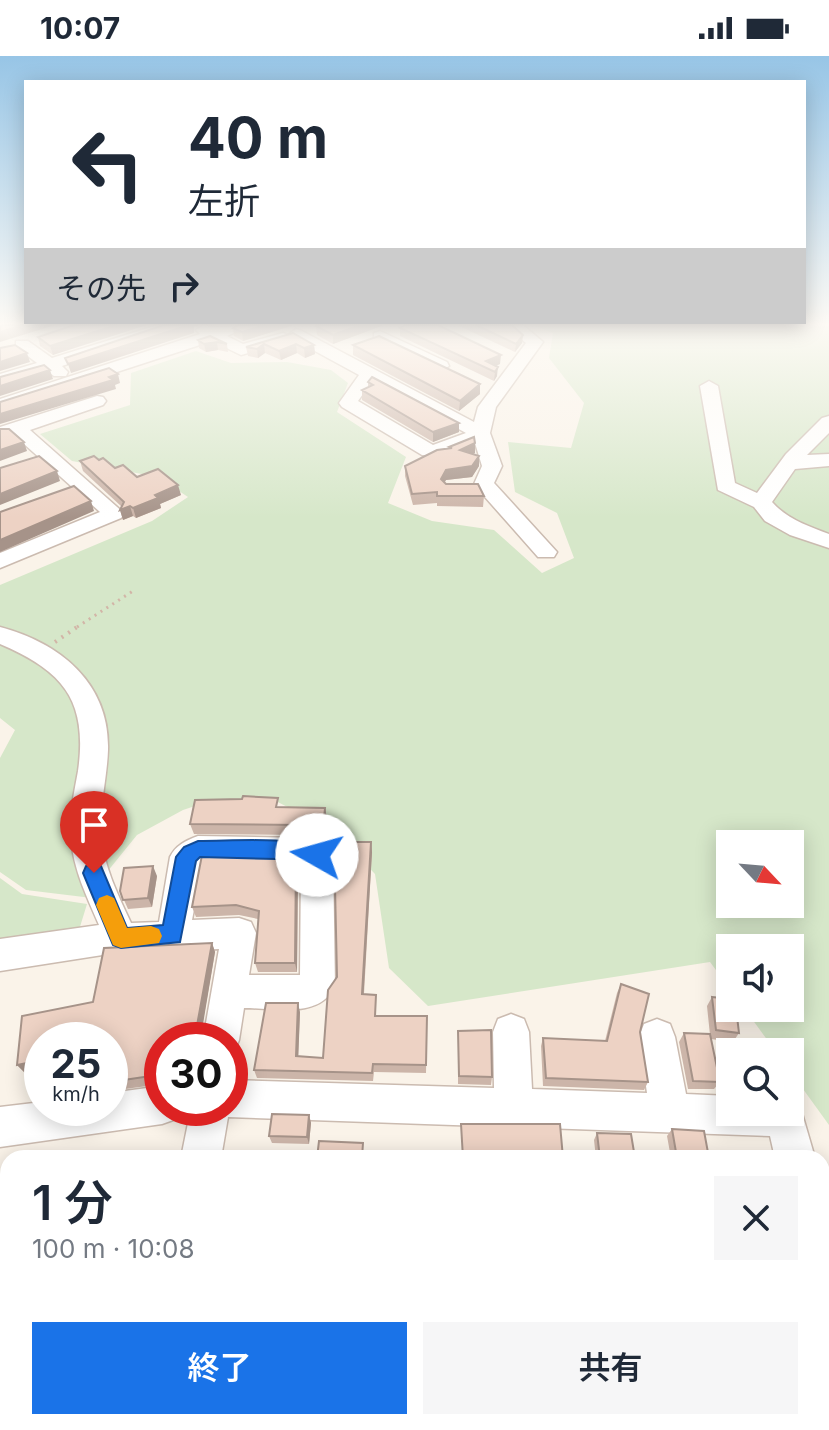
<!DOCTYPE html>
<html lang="ja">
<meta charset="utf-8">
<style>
:root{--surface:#fff;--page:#f6f6f7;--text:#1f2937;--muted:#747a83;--accent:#1a73e8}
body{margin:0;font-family:Inter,"Noto Sans JP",sans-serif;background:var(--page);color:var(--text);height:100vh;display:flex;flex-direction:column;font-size:30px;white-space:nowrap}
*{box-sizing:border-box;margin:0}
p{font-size:26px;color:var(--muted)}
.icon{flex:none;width:44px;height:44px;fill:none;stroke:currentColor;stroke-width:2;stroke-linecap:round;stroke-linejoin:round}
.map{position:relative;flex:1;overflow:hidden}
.details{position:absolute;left:0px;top:1094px;width:830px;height:280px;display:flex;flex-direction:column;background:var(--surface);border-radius:24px 24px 0 0;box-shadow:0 4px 20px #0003}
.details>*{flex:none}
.hud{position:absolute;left:24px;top:24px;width:782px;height:244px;border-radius:0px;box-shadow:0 4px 20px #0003;background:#fff;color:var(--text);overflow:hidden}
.needle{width:52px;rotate:116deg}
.buttons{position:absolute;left:716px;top:774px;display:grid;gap:16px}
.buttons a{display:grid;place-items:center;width:88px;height:88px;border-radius:0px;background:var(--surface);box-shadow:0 4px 20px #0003;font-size:40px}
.speed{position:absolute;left:24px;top:966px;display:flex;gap:16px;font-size:40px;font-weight:700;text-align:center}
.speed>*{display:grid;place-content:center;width:104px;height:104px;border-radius:50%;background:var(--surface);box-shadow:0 4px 20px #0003;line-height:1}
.speed small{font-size:20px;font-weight:400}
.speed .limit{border:12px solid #d22;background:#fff;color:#111}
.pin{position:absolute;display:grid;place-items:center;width:68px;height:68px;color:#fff;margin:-82px -34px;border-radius:50% 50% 50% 0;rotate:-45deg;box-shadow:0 0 8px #0007}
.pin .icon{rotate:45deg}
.me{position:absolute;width:88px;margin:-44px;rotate:277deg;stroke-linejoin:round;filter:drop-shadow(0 0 6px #0008)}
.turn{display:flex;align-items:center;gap:28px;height:168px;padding:0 32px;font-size:36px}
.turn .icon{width:104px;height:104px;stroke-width:2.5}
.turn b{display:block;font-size:56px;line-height:68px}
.then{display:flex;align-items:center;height:76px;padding:0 32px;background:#0003;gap:16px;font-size:30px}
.round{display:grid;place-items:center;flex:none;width:84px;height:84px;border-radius:0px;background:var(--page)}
.headline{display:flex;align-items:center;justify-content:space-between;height:136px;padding:0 32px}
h1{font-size:48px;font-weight:600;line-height:60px}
.cta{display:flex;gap:16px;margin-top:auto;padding:16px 32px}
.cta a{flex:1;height:92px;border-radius:0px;background:var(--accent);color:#fff;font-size:32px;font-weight:600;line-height:92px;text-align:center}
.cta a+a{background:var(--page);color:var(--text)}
.status{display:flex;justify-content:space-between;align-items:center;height:56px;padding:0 40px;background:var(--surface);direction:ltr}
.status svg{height:22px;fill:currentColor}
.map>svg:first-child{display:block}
.green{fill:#d6e7c9;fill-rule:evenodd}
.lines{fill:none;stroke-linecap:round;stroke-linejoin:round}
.minor-casing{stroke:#cbbbb0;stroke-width:3}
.path-far2{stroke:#d2b5a7;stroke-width:3;stroke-dasharray:2 5;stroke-linecap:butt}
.path-far1{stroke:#d2b5a7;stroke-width:4;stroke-dasharray:2 6;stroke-linecap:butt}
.path{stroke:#d2b5a7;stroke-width:6;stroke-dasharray:3 9;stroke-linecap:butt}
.minor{fill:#fff;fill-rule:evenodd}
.wall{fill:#ccb5a9}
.shaded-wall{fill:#a69389}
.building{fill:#edd2c4;stroke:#a69389;stroke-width:2}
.route{fill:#1a73e8;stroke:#114b97;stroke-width:2}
.slow{fill:#f59e0b}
</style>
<div class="status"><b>10:07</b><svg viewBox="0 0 49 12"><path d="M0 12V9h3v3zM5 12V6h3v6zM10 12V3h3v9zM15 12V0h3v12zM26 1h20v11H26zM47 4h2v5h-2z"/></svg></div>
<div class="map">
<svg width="829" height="1374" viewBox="0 0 829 1374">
<rect width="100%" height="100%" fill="#faf3e9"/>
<path class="green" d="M533,269H829V1069L790,1015V996H776L744,952H790V892H730V933L710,906L428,950L389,912L375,818L334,775L270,742L213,744L183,754L137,779L107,816L92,842L26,834L0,816V702L15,674L0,662V529L152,465L188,441L158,421L72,405L40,378L130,349L131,317L196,295L231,307L287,306L331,314L348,327L337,356L406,401L388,447L432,465L494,474L542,517L574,502L557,457L515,436L508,386L571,392L584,347L549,302L553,277ZM730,788H790V848H730Z
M0,822L22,838L87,848L79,874L0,888Z"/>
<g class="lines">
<defs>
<path id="minor" d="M158,269H183L62,310L68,316L66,320H54L47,315L0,329V318L37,307L16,291V285H28L52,302Z
M204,269C219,274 235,269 252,269L227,280L243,288L283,277L288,279L296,273L302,275L474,366L478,351L526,287L505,269H523L543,286L496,351L490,377L502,410L494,427L557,496L554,501H538L477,432L474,428L482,410L475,387L440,401L422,399L342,351L339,347L359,319L291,282L289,285L241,299L212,285L0,354V343L200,278L196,274ZM372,325L466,377L433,389L358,345Z
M380,275L447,306L449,310L441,315L435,314L374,283V277Z
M709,325L718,330L735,427L757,437L786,398L822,362L829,360V377L807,399L829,398V410L795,413L772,446C787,463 808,470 829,478V492L790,479L765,465L754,451L718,434L700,330Z
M97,340L103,341L106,345L103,349L30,374L125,458L121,462L0,512V497L100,456L14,379L0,380V371Z
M0,571C60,587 110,627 108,694C107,723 99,751 101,780C104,811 118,839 131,867L159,866L170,801C176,789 185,785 198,780L302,782L328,790L333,799L335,930C320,963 275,952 244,952L239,984L234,997L230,998V984H203L219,893L109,898L0,915V883L99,869C87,841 73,813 71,782C69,759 74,737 78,715C88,644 63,615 0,588ZM203,806L301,808L300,919H249L256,877L251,866L239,862L192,864Z
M511,958L524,963L529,976L532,1033L647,1037L639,981L644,968L657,963L670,968L675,981L686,1038L730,1040V1056H790V1044L799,1047L815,1102H775L770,1080L228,1061L221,1102H181L191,1052H230V1024L494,1032L493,976L498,963Z
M162,1030V1052H180L176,1063L162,1068L0,1091V1051L42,1046V1052H110V1037Z
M822,1183L829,1186V1255L822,1252Z
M822,1264H829V1310H822Z
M8,1312V1360L0,1361V1313Z"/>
</defs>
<use href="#minor" class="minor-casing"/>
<path class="path-far2" d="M77,571L133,535"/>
<path class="path-far1" d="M55,586L80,569"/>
<path class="path" d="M578,1366L579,1374"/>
<use href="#minor" class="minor"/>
</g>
<path class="wall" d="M74,269L53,299L40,290L38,281Z
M294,269L243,285L234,280L233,272Z
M384,269L333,288L317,279L316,270Z
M457,269H512L522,287L515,296Z
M400,272L500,308L495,310L497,320L494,325L400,280Z
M293,277L314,289L315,298L305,302L297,297L281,304L265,297L258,302L248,300L246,291Z
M210,280L227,288L228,296L218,294L206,296L199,292L198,284Z
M353,289L480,338L459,355L353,299Z
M368,326L459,367V376L433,386L362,344V334L368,331Z
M449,391L475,397L473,398L479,400V410L472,421L446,424L444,426L446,428L484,440L483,451L437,450V447L413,449L405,420V410L449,392Z
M80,405L115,412L181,439L160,448L161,452L136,462L133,460L123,464L120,454L122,451L83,415Z
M279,751L325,752L327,762L324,783L302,779L194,778L190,768Z
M371,786L372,796L364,938L376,939V960H427L426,1017L374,1016L373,1025L257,1022L254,1014L300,956L298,1001L323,1002L337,921Z
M298,811L297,916H258L255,907L258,863L239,859L196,861L192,851Z
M157,820L152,851L128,853L120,835Z
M212,887L215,896L201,977L205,979L207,984H162V1028L110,1035V984H42V1013L25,1017L17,1009L22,960L93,946L104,892Z
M621,928L640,976L648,1026L644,1034L543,1030L541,990L543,982L605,985L617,937Z
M712,941L739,977L733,986L711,983L720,1026L714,1033H688L679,986L684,977L710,979L707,950Z
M458,975L492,1021L491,1029L458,1028Z
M309,1059L311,1067L309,1088L272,1087L269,1080Z
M672,1073L709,1102H671L667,1080Z
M597,1077L635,1102H596L594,1084Z"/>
<path class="shaded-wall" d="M24,269H55L0,286V276Z
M117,269H147L53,299L50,290Z
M189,269H199L194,271V277L71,317L68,308Z
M265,269H294L243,285L242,276Z
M360,269H384L333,288V279Z
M523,279L522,287L515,296L516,288Z
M217,286L218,294L206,296L204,288Z
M264,288L265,297L258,302L257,293Z
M296,288L297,297L281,304L279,295Z
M314,289L315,298L305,302L304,292Z
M27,297L30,306L0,315V306Z
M501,299L500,308L488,313L486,305Z
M498,311L497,320L494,325L495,316Z
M50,314L53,323L0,340V330Z
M118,318L120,327L115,329L116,333L0,368V358Z
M480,328V338L459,355L460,345Z
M459,367V376L433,386V376Z
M24,386L27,395L0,405V394Z
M475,387V397L460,404V394Z
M479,400V410L472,421L446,424L441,433V423L446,414Z
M57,415L60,425L0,449V438Z
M178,429L181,439L160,448L161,452L136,462L133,452L155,439Z
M91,445L94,455L0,496V484Z
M130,450L133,460L123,464L120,454Z
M325,752L327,762L324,783L323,773Z
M371,786L372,796L363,947L362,938Z
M296,801L298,811L297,916L295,907Z
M153,810L157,820L152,851L148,842Z
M212,887L215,896L201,980L202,984H200L196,975Z
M298,947L300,956L298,1009L296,1000Z
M42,1004V1013L25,1017L17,1009Z
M309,1059L311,1067L309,1088L307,1081Z"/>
<path class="building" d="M6,269H24L0,276V270Z
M74,269H117L50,290L38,281Z
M164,269H189L68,308L65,302Z
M238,269H265L242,276L233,272Z
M317,269H360L333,279L316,270Z
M405,269H438L501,299L486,305L498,311L495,316L400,272Z
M476,269H512L523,279L516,288Z
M293,277L314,289L304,292L296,288L279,295L264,288L257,293L246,291Z
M210,280L227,288L217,286L204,288L198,284Z
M379,280L480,328L460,345L353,289Z
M15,289L27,297L0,306V292Z
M44,309L50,314L0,330V321Z
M109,312L118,318L109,321L113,324L0,358V346Z
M372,321L459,367L433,376L362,334L373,329L368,326Z
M0,373H9L24,386L0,394Z
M474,381L475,387L460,394L479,400L472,410L446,414L441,423L446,428H478L484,440H437V436L412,438L405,410L437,394L452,392L449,391Z
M39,400L57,415L0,438V412Z
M94,400L99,404L103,402L115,412L123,409L137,421L158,413L178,429L155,439L158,442L133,452L130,450L120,454L124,446L80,405Z
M74,430L91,445L0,484V456Z
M243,740L278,742L276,751L325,752L323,773L300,769L190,768L195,744L242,743Z
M341,786H371L362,938L376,939L375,960H427L426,1009L373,1008L372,1017L254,1014L266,947H298L296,1000L323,1002L328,934L337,921L335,830Z
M202,799L296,801L295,907H255L259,855L236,849L192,851Z
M153,810L148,842L123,844L120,835L124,812Z
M212,887L196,975L205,979H200V984H162V1024H160L157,1019L110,1026V984H42V1004L17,1009L22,960L93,946L104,892Z
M621,928L649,938L640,976L648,1026L546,1022L543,982L607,985Z
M712,941L730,943V952H736L739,977L716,974Z
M491,974L492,1021L459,1020L458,975Z
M684,977L710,978L720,1026L693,1025Z
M272,1058L309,1059L307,1081L269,1080Z
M461,1068H560L563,1102H463Z
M672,1073L704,1075L709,1102H677Z
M597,1077L631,1078L635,1102H600Z
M319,1085L363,1087L362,1102H317Z"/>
<linearGradient id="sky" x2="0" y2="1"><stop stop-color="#97c5e6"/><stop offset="0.58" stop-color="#fdfaf5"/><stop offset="1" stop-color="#fdfaf5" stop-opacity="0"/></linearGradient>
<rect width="829" height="462" fill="url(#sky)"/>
<path class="route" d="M198,785C238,785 286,780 324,793L327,799L324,805L317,808L276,803L200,801L196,805L180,886L121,892L113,889L83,817L86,810L94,808L101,810L127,872L163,869L176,801L184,791Z"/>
<path class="slow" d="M107,839L114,842L127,872L151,870L159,873L162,880L159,887L121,892L113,889L96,849L99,842Z"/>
</svg>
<div class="buttons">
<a><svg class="needle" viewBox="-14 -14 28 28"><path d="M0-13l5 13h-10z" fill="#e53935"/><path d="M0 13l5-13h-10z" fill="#747a83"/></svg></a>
<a><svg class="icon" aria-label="sound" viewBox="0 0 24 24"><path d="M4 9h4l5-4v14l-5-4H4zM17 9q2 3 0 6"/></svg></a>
<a><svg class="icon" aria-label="search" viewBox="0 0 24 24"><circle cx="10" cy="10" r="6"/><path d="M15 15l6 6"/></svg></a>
</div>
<div class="speed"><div>25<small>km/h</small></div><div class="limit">30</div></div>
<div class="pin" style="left:94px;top:817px;background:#d93025"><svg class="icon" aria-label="arrive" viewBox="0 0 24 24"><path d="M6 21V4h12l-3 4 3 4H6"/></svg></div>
<svg class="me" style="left:317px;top:799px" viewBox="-20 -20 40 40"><circle r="19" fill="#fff"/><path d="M0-13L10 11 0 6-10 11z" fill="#1a73e8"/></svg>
<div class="hud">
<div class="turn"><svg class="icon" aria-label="left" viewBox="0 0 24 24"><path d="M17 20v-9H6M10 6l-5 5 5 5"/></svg><div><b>40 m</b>左折</div></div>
<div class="then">その先<svg class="icon" aria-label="right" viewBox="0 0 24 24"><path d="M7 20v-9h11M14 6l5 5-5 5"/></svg></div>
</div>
<section class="details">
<div class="headline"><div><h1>1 分</h1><p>100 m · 10:08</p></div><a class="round"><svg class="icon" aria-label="close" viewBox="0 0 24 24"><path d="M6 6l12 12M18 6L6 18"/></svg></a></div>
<div class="cta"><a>終了</a><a>共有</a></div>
</section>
</div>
